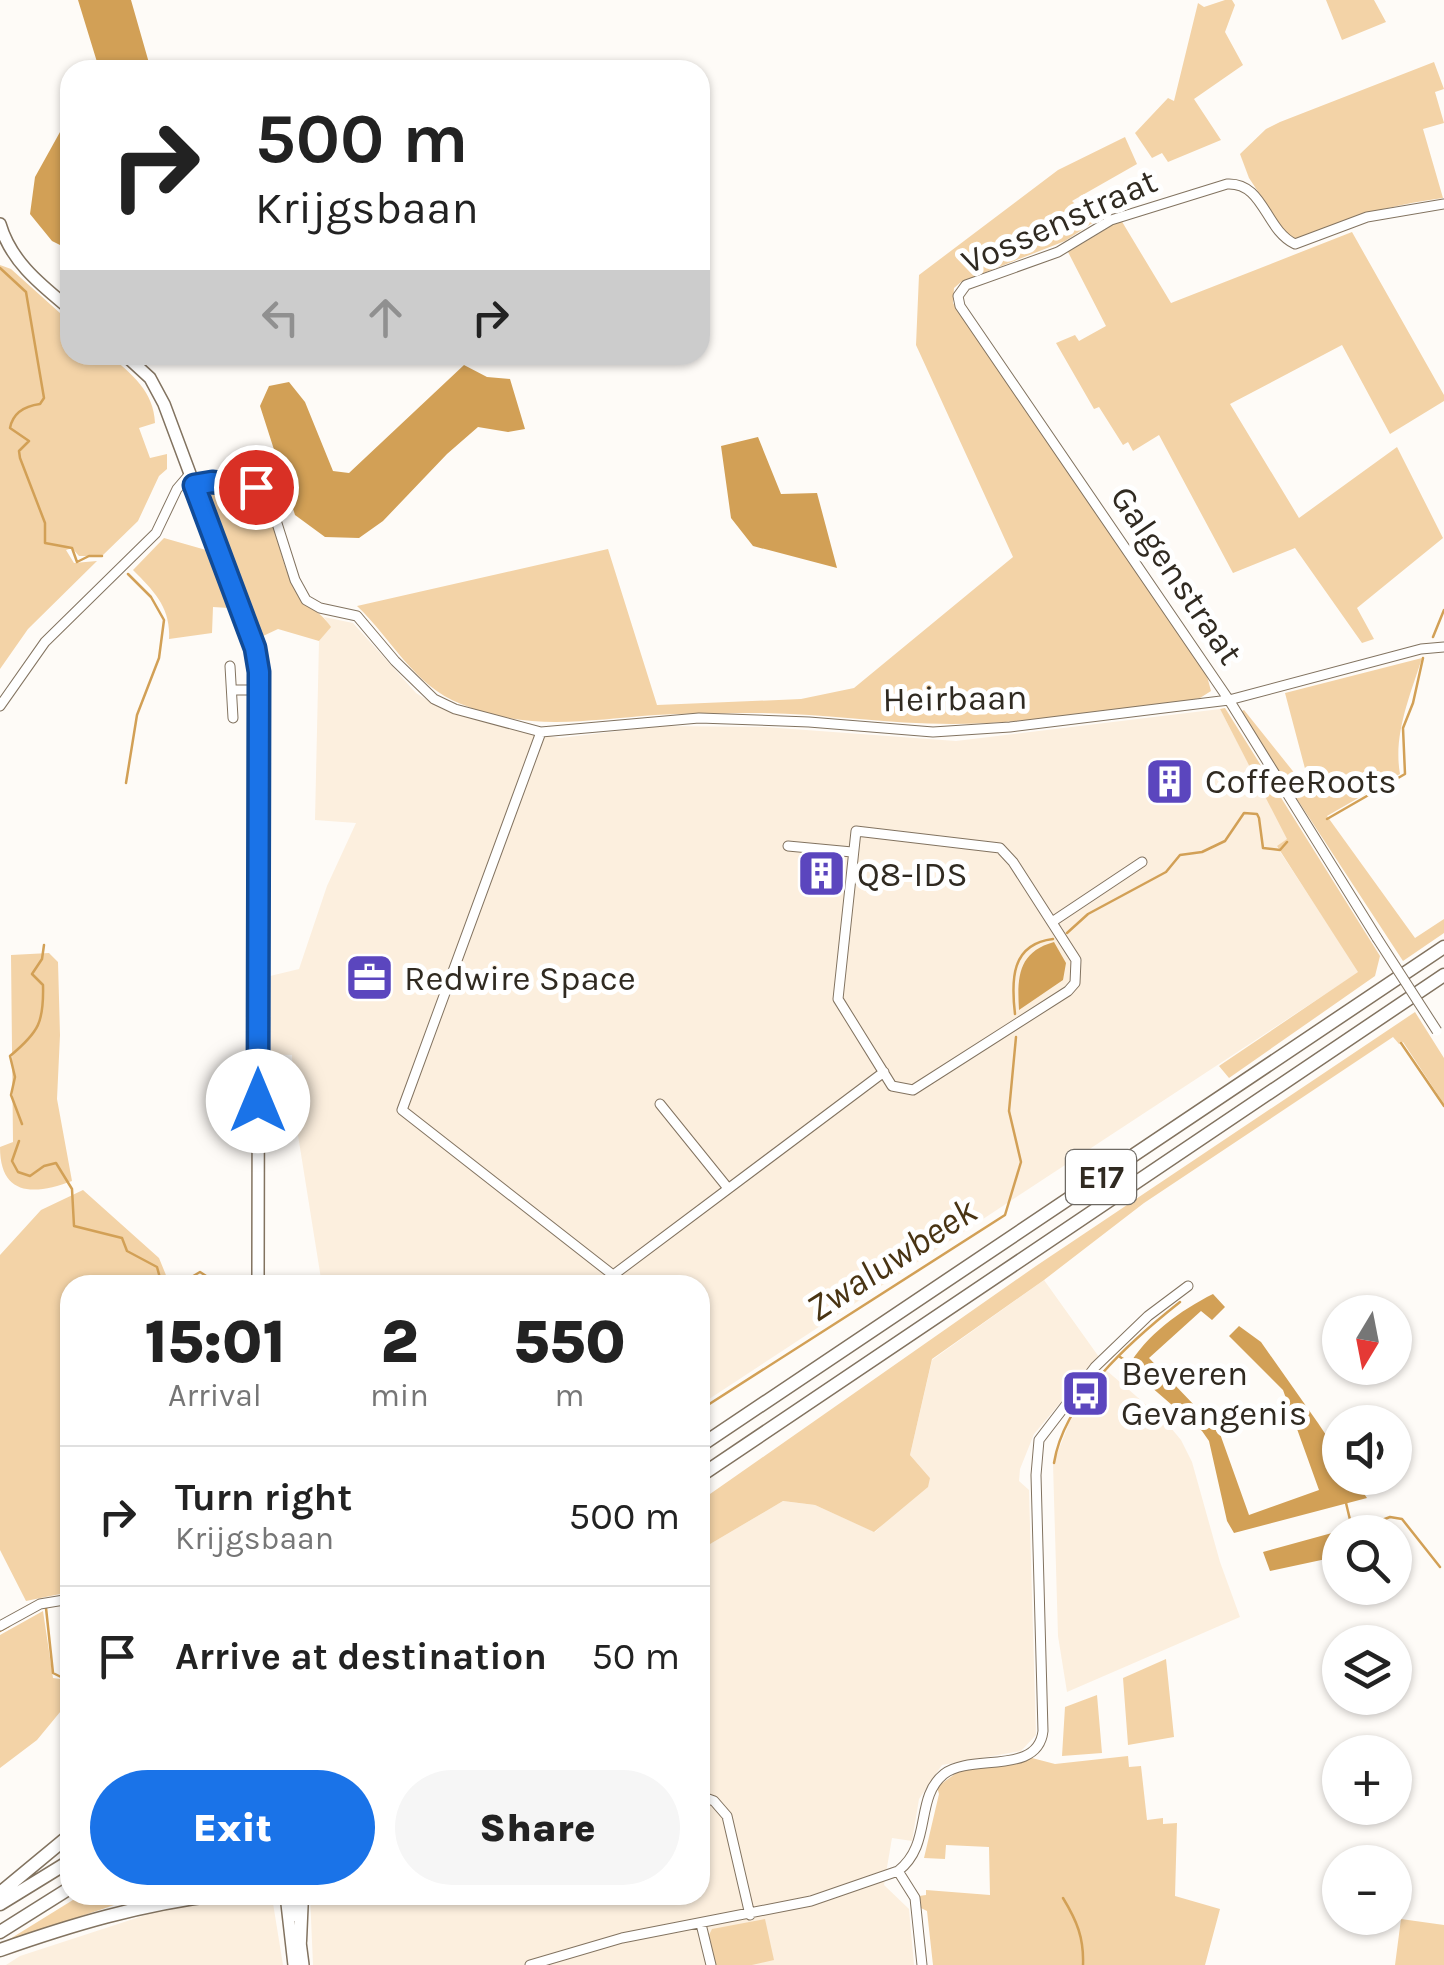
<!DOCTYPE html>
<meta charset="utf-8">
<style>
:root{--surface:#fff;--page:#f6f6f6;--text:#222;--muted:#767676;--line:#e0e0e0;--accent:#1a73e8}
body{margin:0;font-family:Karla,sans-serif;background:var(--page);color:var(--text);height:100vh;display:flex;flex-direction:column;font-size:38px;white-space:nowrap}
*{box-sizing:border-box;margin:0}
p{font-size:32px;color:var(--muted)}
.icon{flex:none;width:55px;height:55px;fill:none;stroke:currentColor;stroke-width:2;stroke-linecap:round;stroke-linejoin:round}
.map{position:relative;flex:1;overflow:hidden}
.details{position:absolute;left:60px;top:1275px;width:650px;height:630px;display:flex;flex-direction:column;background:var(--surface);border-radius:30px;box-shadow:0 2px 8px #0004}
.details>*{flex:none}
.hud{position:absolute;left:60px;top:60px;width:650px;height:305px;border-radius:30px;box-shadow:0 2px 8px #0004;background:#fff;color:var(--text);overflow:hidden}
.needle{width:65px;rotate:190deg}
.buttons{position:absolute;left:1322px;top:1295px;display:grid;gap:20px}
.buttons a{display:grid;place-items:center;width:90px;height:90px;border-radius:50%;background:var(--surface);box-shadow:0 2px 8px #0004;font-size:50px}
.pin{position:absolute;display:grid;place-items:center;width:85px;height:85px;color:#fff;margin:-42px;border:5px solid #fff;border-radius:50%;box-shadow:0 2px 10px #0007}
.me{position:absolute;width:110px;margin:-55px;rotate:0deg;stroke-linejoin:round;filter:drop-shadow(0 0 8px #0008)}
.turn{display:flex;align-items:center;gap:35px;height:210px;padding:0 30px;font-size:45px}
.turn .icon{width:130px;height:130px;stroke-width:2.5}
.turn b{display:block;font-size:70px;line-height:85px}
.lanes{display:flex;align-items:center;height:95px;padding:0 30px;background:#0003;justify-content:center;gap:50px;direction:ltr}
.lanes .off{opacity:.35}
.eta{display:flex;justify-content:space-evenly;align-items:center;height:170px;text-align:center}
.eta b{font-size:60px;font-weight:800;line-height:70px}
.button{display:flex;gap:20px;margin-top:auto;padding:20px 30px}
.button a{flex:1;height:115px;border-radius:60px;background:var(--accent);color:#fff;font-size:40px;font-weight:800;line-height:115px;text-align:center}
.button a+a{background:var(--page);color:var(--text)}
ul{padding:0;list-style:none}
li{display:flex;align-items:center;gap:30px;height:140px;padding:0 30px;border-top:2px solid var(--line)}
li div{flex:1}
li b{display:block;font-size:38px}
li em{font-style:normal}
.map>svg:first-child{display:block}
.built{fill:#fcefde}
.green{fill:#f3d3a7}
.water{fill:#d2a056}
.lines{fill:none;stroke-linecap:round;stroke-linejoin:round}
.stream{stroke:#d2a056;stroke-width:2.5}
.minor-casing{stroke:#827360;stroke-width:11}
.major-casing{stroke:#827360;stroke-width:14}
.highway-casing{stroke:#827360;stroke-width:15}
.minor{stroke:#fff;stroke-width:9}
.major{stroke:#fff;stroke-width:11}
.highway{stroke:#fff;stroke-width:12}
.minor-bridge-casing{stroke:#827360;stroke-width:11;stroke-linecap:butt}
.minor-bridge{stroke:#fff;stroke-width:9}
.route-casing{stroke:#114b97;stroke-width:25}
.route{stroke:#1a73e8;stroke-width:18}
.labels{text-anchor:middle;stroke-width:10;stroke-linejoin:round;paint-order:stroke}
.shield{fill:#fff;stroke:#6e6a64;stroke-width:2.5}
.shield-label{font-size:32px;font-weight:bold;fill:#302a21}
.street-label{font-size:35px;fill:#302a21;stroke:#fff}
.poi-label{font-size:35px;fill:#302a21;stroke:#fff;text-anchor:start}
.water-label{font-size:38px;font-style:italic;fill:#493413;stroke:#fff}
</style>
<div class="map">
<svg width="1444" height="1965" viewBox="0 0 1444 1965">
<rect width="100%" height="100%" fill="#fefbf7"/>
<path class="built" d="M324,617L353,623L416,693L440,708L525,732L560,738L662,726L765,727L956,741L1220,709L1288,839L1277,847L1359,972L700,1405V1285H322L293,1104L292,1055L267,1054L266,977L299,969L327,886L356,823L315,820L319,641L330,627Z
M1044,1280L1099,1357L1034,1434L1020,1469L1019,1481L1029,1490L1036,1735L1021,1751L942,1765L919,1799L912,1841L892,1838L884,1885L909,1909L914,1965H313L310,1895H700V1550L783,1501L815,1505L875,1532L930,1478L910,1455L932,1360Z
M1106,1370L1166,1422L1181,1440L1192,1462L1220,1562L1240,1617L1067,1692L1058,1636L1053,1464L1070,1421Z
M272,1897L283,1965H6L20,1956L164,1909Z"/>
<path class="green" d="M1225,0H1232L1235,5L1225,32L1243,65L1194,99L1221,140L1168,162L1162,153L1152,158L1135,133L1168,98L1174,101L1198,3L1204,7Z
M1326,0H1374L1386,22L1342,40Z
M1434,62L1444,89L1435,92L1444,123L1423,129L1443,198C1402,204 1365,211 1327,228C1313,234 1303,240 1289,238L1249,178L1240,154L1266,129L1280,122Z
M1125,137L1137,164L1072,201L1094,222L1065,241L961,282L954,288L953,303L1207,676L1211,691L1200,698L1186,701C1109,709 1030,724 952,724C883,724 815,712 747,713C716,714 686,713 655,715C586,720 528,732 461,704C414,686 392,639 357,606L608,549L657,705L801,699L854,688L1013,557L916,345L919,275L1058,170Z
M1121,220L1171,303L1352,232L1444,395V401L1390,434L1342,345L1230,404L1299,518L1397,447L1443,538L1357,608L1374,639L1362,643L1295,548L1233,573L1159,435L1133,451L1128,442L1123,445L1099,407L1094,409L1056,343L1075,335L1079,341L1106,326L1068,252Z
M0,265L11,269L70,322V355H109C132,374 154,392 155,423L139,428L150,458L167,454V469L159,476L138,521L102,556H79L72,548L66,550L74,563L97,561L28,629L0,669Z
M213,486L245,490L265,499C277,526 279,559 293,585C302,605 320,610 331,627L319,641L278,629L261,637L208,501L206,490Z
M164,538L206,550L229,608L213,607L212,633L169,639C171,608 154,591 133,570Z
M1422,658C1410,696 1393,735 1400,774L1327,816L1415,938L1444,919V933L1403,961L1240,712L1244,710L1312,795L1285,693Z
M1225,708L1380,956L1375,976L1229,1078L1219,1066L1358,972L1277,846L1287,839L1220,709Z
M49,953L58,962L60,1035L57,1099L72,1181C35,1195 0,1197 0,1147L13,1142L11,955Z
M1415,1012L1444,1058V1104L1403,1042L1399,1044L1393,1037L1144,1203L1044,1280L932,1359L910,1455L930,1478L928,1487L874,1532L815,1505L783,1501L700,1550V1501L1036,1266Z
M83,1190L159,1258L170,1285H70V1592L26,1601L0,1550V1255L41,1210Z
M43,1611L53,1678L67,1680L70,1700L37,1740L0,1768V1635Z
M1166,1659L1174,1737L1128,1745L1123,1678Z
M1097,1695L1102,1753L1062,1756L1065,1707Z
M1128,1756L1129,1767L1141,1766L1147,1820L1163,1818V1824L1177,1823L1175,1896L1220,1909L1205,1965H933L927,1911L921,1908L919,1896L926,1895V1890L990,1895L989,1847L946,1845L945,1859L924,1858L939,1794L937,1787L959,1771L1032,1758L1055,1764Z
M81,1895H162L126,1901L5,1942Z
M765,1919L774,1960L752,1965H716L709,1935L712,1929Z
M1401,1919L1444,1925V1965H1395Z"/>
<path class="water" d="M78,0H131L151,70H93L97,62Z
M70,114V250L52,241L30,214L35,177Z
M464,365L487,377L510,379L525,429L508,432L478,427L447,454L383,521L359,538L325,537L295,515L260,406L269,386L289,382L305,402L333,471L349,473Z
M758,437L781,494L817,493L837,568L753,546L731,518L721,446Z
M1054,942L1066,963L1063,980L1019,1010C1017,977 1018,952 1054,942Z
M1213,1294L1225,1307L1212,1320L1201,1311L1149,1358L1219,1431L1249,1515L1319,1490L1283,1390L1229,1336L1239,1326L1261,1342L1318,1423L1340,1456V1478H1353L1367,1498L1234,1533L1227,1521L1209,1441L1202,1431L1128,1367C1146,1335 1181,1310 1213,1294Z
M1361,1525V1532H1340V1556L1270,1571L1263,1552Z"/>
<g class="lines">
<path class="stream" d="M0,268L26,292L44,398L40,404C25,406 13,412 10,428L29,441L19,451L20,458L45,523V543L72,548L77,562L89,556H102
M1433,637L1444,610
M126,783L137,715L159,658L164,620L151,597L128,574
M1327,819L1405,774L1403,728L1413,703L1423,658
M1067,933L1088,914L1166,872L1180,855L1202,852L1225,841L1244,813L1257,814L1259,818L1263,848L1280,850L1287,842
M1015,1014C1011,980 1011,944 1053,939
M1401,1043L1444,1106
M22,1124L11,1095L15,1077L10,1056C39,1032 44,1022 43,985L32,974L42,959L44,945
M19,1141L12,1161L18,1172L30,1176L44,1166L56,1163L72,1189L74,1226L122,1238L127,1251L157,1267L160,1278L166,1285
M178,1285L200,1272L220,1285
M322,1285H340
M1120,1357L1130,1363
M700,1410L1005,1215L1021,1162L1009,1111L1016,1037
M1054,1463C1064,1399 1132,1340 1180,1302
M1346,1503L1352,1528
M1361,1528L1390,1517L1402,1519L1440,1567
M46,1608L53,1673L61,1677L70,1676
M0,1631L9,1626
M1063,1898C1077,1921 1084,1938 1083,1965"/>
<defs>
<path id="minor" d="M194,485C219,481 246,481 268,495L295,580L306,600L320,608L357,616L395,661L434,699L455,709L541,732L699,718L809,722L933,732L1010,727L1229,700L1421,649L1444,647
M230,666L233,718
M233,690H259
M0,706L45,642L156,533L177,489L189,475
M541,732L402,1110L613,1275
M856,831L1000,848L1013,862L1076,960L1075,983L1068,991L913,1090L892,1086L838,999Z
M788,846L852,852
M1052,922L1142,862
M1377,938L1229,700L960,306L958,296L966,285L1058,252L1111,220L1227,184C1264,182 1265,230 1295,244L1367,217L1444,204
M660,1104L727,1187
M600,1285L884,1072
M0,1626L40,1604L70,1599
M700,1796L714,1801L727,1816L750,1915
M898,1871L915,1898L922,1965
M701,1924L711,1965
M530,1965L622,1938L811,1901L898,1871C933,1844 914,1798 944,1774C971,1753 1038,1776 1043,1731L1036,1475L1039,1440L1095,1367L1148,1316L1188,1286"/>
<path id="major" d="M0,224C11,262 41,285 70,309
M125,355L150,378L164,404L255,648L259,672L258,1285
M286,1895L294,1965
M294,1895L297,1916
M299,1934L303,1965"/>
<path id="highway" d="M700,1446L1444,947
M700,1476L1444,975
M0,1893L70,1835
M0,1904L70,1861
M0,1932L70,1888
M300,1941L302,1895
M0,1950C71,1925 141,1904 217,1895"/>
</defs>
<use href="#minor" class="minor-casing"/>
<use href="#major" class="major-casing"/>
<use href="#highway" class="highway-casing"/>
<use href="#minor" class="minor"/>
<use href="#major" class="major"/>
<use href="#highway" class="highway"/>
<defs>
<path id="minor-bridge" d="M1377,938L1437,1031"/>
</defs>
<use href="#minor-bridge" class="minor-bridge-casing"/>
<use href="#minor-bridge" class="minor-bridge"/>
</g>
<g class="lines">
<defs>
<path id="route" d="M256,487L212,482L194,485L255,648L259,672L258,1101"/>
</defs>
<use href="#route" class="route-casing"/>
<use href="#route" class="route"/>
</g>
<defs>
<symbol id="building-square" viewBox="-11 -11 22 22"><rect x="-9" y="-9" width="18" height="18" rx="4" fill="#5b46be" stroke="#fff"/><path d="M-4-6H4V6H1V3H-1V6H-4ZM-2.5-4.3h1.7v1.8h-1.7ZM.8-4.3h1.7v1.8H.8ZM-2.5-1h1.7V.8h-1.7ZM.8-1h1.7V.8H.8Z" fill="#fff"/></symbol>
<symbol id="office-square" viewBox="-11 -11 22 22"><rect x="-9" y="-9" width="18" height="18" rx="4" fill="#5b46be" stroke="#fff"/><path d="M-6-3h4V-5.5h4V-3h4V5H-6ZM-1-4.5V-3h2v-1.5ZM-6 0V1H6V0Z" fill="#fff"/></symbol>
<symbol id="bus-square" viewBox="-11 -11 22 22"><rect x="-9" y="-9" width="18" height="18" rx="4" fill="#5b46be" stroke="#fff"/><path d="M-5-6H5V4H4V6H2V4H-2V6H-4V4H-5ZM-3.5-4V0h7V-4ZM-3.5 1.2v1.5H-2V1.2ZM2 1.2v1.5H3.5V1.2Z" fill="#fff"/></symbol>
</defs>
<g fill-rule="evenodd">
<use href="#building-square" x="1142" y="754" width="55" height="55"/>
<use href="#building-square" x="794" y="846" width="55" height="55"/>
<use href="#office-square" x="342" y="950" width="55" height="55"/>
<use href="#bus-square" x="1058" y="1366" width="55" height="55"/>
</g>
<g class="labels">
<rect class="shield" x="1066" y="1150" width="70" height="54" rx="8"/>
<g class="shield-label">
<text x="1101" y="1188">E17</text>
</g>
<g class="street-label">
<text transform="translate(1059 221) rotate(-24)" y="12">Vossenstraat</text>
<text transform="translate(1177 575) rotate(56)" y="12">Galgenstraat</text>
<text transform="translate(955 698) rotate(-1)" y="12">Heirbaan</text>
</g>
<g class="poi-label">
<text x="1205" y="793">CoffeeRoots</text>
<text x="857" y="886">Q8-IDS</text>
<text x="404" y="990">Redwire Space</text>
<text x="1121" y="1385">Beveren<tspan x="1121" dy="40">Gevangenis</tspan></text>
</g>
<g class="water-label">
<text transform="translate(891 1259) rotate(-33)" y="13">Zwaluwbeek</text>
</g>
</g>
</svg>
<div class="buttons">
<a><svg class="needle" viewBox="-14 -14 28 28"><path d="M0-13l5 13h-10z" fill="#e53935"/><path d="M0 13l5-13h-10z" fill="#767676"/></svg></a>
<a><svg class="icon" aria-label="sound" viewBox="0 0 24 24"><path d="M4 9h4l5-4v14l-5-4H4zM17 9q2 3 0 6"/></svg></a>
<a><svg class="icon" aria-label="search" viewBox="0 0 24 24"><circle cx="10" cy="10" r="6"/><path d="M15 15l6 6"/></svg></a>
<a><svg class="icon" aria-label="layers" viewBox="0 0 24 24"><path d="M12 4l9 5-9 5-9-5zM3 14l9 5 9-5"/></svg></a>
<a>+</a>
<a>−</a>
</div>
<div class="pin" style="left:256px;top:487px;background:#d93025"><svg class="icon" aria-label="arrive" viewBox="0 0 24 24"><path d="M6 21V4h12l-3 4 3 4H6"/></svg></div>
<svg class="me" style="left:258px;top:1101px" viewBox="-20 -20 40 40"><circle r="19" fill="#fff"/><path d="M0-13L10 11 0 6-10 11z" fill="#1a73e8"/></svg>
<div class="hud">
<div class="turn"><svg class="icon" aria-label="right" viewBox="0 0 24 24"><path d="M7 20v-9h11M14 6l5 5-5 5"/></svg><div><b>500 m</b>Krijgsbaan</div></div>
<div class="lanes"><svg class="icon off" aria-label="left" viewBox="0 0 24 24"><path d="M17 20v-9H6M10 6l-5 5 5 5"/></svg><svg class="icon off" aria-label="ahead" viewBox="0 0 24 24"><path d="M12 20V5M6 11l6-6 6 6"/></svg><svg class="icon" aria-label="right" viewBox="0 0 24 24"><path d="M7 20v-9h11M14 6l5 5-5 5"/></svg></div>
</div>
<section class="details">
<div class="eta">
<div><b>15:01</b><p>Arrival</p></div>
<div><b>2</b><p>min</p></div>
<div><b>550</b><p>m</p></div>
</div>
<ul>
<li><svg class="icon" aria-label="right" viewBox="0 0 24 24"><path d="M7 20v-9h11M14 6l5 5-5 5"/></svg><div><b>Turn right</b><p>Krijgsbaan</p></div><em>500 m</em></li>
<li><svg class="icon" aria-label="arrive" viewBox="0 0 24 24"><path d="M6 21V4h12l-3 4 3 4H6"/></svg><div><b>Arrive at destination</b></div><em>50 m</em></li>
</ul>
<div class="button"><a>Exit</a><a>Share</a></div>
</section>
</div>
